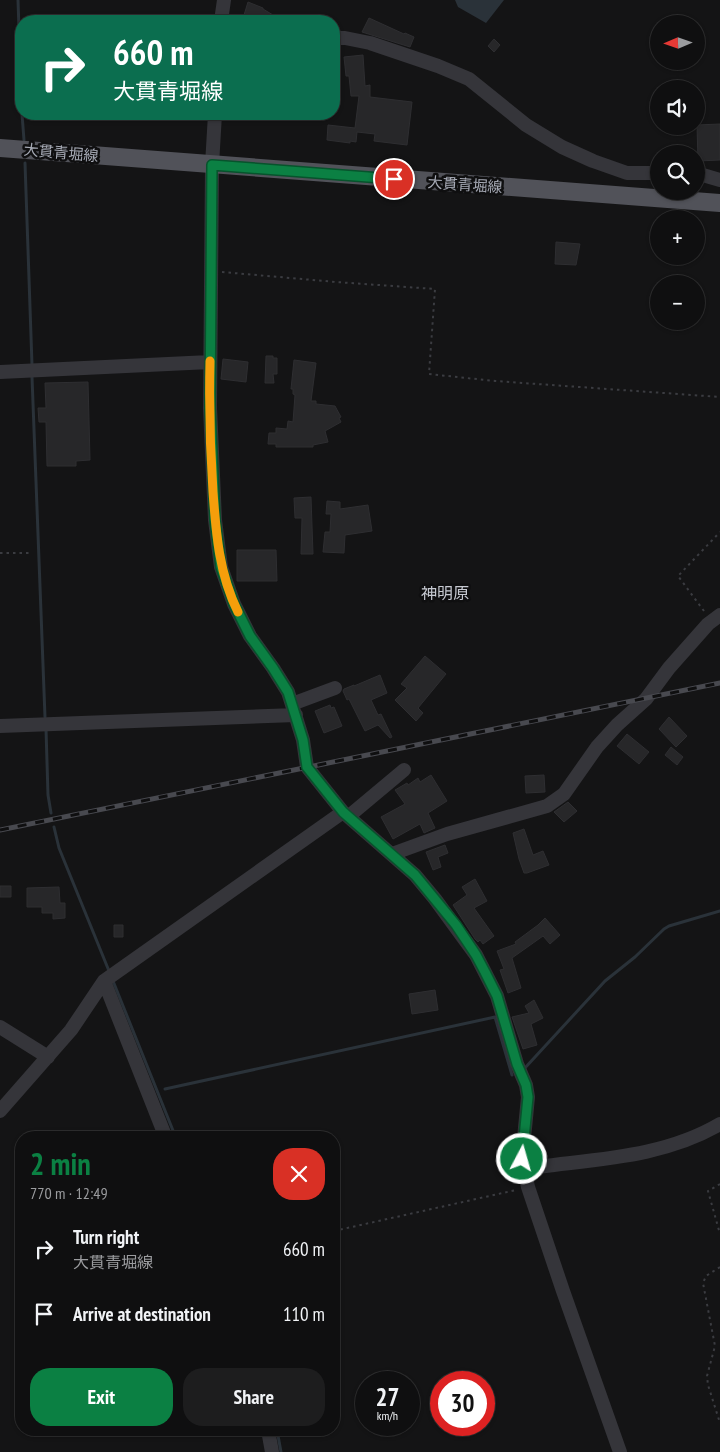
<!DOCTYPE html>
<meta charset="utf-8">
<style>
:root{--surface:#0f0f10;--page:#1d1d1e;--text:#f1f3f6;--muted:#9b9c9f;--line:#2f2f30;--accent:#0b8043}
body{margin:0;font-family:"PT Sans Narrow","Noto Sans JP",sans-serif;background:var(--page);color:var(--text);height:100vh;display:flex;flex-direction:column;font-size:19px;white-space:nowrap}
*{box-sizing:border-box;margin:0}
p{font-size:16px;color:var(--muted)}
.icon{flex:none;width:28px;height:28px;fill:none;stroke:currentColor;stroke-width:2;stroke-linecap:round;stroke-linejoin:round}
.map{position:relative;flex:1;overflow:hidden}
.side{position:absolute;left:15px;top:1131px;width:325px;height:305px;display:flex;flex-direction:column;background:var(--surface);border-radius:20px;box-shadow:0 1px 4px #0004,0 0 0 1px var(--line)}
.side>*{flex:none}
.guide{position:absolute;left:15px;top:15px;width:325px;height:105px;border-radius:20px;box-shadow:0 1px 4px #0004,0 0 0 1px var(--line);background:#0b6e4f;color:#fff;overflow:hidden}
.needle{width:32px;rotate:268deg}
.fabs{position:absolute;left:650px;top:15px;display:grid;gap:10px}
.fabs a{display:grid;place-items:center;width:55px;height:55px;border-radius:50%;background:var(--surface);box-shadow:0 1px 4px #0004,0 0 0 1px var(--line);font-size:25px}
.speed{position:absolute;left:355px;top:1371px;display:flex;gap:10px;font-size:25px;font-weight:700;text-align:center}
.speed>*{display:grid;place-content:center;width:65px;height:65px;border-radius:50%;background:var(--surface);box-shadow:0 1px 4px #0004,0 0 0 1px var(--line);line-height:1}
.speed small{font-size:12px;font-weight:400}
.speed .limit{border:8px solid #d22;background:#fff;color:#111}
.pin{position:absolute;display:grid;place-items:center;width:42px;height:42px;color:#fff;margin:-21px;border:2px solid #fff;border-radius:50%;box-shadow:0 1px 5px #0007}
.me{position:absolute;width:55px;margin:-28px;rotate:6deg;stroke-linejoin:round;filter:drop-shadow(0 0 4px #0008)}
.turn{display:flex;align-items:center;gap:18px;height:105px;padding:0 15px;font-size:22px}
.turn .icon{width:65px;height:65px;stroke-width:2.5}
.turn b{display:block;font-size:35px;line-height:42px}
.round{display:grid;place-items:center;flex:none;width:52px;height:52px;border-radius:20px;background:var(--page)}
.summary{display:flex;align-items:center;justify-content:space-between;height:85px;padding:0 15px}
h1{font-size:30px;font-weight:700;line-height:38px;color:var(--accent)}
.primary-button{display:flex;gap:10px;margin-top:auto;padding:10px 15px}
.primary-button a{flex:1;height:58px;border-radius:20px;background:var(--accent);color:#fff;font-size:20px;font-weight:700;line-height:58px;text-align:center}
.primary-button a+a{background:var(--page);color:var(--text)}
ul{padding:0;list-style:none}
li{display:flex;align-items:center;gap:15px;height:65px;padding:0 15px}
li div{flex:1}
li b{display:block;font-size:19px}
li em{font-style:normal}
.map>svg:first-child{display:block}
.water{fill:#2a3239}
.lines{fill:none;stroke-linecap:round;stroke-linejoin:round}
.stream{stroke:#2a3239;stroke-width:3}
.building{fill:#272729;stroke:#2e2e31}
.path{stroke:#3b3c41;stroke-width:2;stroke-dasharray:2.5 4;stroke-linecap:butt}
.minor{stroke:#35353a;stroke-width:14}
.major{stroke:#515259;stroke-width:18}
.rail-casing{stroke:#48494f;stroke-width:5}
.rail{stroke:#0f0f10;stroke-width:3;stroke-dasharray:9;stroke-linecap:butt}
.route-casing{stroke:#07532c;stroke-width:12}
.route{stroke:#0b8043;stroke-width:9}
.slow{stroke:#f59e0b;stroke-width:9}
.labels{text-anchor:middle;stroke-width:5;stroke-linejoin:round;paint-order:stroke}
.street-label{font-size:15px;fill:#a6aab5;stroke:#0f0f10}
.neighbourhood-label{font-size:16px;fill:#c6c9d1;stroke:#0f0f10}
</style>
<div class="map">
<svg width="720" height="1452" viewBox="0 0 720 1452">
<rect width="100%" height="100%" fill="#141415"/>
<path class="water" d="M455,0H504L486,23L458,7Z"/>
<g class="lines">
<path class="stream" d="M18,0L21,89
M22,114L24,140
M25,163L32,365
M32,377L45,717
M46,729L48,795L51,813
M54,827L59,848L109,971
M113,981L176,1138
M524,1069L605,981L635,957L664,929L669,926L720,911
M165,1089L495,1017L512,1075
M277,1430L281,1452"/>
</g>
<path class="building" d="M248,2L263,8V9L283,21H260L244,15Z
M369,18L404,34L405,33L414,37L410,47L362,32Z
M494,39L500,45L494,52L488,46Z
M363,55L365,86L370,85V97L412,102L407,145L374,141L375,134L357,132L356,142L350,141V143L327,140L328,125L355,128L359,96H351L349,76H346L344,57Z
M720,124V160L698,161L697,125Z
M556,242L580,244L576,265L555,264Z
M266,356H273V358H277V374H273L274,383H265Z
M223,359L248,362L246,382L221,379Z
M294,360L316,363L311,401H316V404L335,406L341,417L339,418L341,422L325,431L328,442L313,445V447H276V444H268L269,433H276V428L287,429L288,421L293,422L295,395L293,394V389H291Z
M88,382L90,460L76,461V466H47L46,422H39L38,408H46L45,383Z
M311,497L313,554H301L302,518H295L294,498Z
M327,501L340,502V509L368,505L372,531L345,535L344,553L323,552L325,532H330L331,514H326Z
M237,550H276L277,581H237Z
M425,656L446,674L418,708L423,713L416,721L395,700L407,688L401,684Z
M380,675L387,693L371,700L378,715L381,714L392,737L390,738L378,725L365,731L349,699L347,700L343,691L344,689L354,685V686Z
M330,705L331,708L334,707L342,726L324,733L315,711Z
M669,717L687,736L676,747L659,729Z
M627,734L649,752L639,764L617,746Z
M671,747L683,757L677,765L665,755Z
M431,775L447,801L428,813L435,828L424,833L420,824L393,839L381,817L405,804L395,790L407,783L408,785L418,778L420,782Z
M544,775L545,792L526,793L525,776Z
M568,802L577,811L564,822L554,812Z
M524,829L533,855L543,851L549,865L527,873H524L519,859L513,833Z
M445,845L448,853L438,857L441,867L433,870L426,852Z
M475,879L487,901L474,908L494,936L483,944L480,940L478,942L475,939L453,905L467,895L462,887Z
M0,886H11V897H0Z
M59,887L60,903H65V918L53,919V913H42V907H27V888Z
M545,918L560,935L550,944L543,936L512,958L521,988L508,993L500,970L504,969L497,951L516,944L515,942L538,925Z
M114,925H123V937H114Z
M435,990L438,1010L412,1014L409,994Z
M534,1000L543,1018L531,1024L537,1045L523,1049L512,1017L529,1013L525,1006Z"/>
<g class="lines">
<path class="path" d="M222,272L336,282L435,289L429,374L495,381L720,397
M0,553H32
M704,611L678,576L720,532
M720,1184L708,1191L720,1234
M334,1231L516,1190
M720,1267L706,1276L703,1283L715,1346L707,1376L708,1385L720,1423"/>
<path class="minor" d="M221,21L224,0
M334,38H345L370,43L438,66L469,79L526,125L562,147L593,161L627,173H659
M215,114L212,165L210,408L215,520L221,567L234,604L250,636L273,668L288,692L303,740L307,767L343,812L415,875L435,899L476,955L497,996L517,1064L526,1085L528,1097L522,1159L528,1187L563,1291L620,1452
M696,173L720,180
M0,372L210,362
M292,704L335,688
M0,726L296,715
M349,816L404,770
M392,854L447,834L547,806L564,794L597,747L617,725L646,699L669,668L708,624L720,615
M104,981L166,1138
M0,1027L48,1057
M0,1111L71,1030L104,981L343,812
M523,1169C590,1159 661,1159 720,1124
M268,1430L272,1452"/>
<path class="major" d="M0,148L720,203"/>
<defs>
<path id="rail" d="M0,830L720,683"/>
</defs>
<use href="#rail" class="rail-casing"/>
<use href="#rail" class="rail"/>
</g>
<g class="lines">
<defs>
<path id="route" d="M394,179L212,165L210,408L215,520L221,567L234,604L250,636L273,668L288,692L303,740L307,767L343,812L415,875L456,925L476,955L485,972L497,996L517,1064L526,1085L528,1097L522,1159"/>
</defs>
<use href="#route" class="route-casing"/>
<use href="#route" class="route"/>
<path class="slow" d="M210,361C209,404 210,448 213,492C216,533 219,574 238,612"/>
</g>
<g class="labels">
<g class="street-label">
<text transform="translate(61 153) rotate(5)" y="5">大貫青堀線</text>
<text transform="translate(465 185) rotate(4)" y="5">大貫青堀線</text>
</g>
<g class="neighbourhood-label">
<text x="445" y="599">神明原</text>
</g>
</g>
</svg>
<div class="fabs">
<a><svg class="needle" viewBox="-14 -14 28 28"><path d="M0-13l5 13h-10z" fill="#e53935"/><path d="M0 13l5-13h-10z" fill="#9b9c9f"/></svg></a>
<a><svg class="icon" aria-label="sound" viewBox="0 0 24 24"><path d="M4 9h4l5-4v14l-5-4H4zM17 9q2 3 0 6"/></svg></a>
<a><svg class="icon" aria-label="search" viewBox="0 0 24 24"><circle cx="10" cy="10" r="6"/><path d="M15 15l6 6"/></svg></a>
<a>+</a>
<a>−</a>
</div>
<div class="speed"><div>27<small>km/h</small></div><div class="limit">30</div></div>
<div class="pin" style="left:394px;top:179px;background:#d93025"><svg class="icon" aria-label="arrive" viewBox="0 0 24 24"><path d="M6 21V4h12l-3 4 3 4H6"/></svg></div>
<svg class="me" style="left:522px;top:1159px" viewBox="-20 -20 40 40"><circle r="17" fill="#0b8043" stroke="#fff" stroke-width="3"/><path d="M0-11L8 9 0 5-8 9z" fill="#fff"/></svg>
<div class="guide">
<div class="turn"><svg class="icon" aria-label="right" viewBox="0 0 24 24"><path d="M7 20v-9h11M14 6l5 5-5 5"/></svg><div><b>660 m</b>大貫青堀線</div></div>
</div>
<section class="side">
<div class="summary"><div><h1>2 min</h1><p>770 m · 12:49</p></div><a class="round" style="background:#d93025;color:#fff"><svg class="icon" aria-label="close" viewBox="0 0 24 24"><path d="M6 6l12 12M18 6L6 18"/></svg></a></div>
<ul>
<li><svg class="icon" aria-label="right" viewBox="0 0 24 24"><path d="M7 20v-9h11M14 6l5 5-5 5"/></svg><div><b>Turn right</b><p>大貫青堀線</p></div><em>660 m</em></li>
<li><svg class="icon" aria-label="arrive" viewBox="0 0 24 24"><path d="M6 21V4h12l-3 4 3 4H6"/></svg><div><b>Arrive at destination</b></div><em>110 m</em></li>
</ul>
<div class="primary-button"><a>Exit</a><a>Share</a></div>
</section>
</div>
